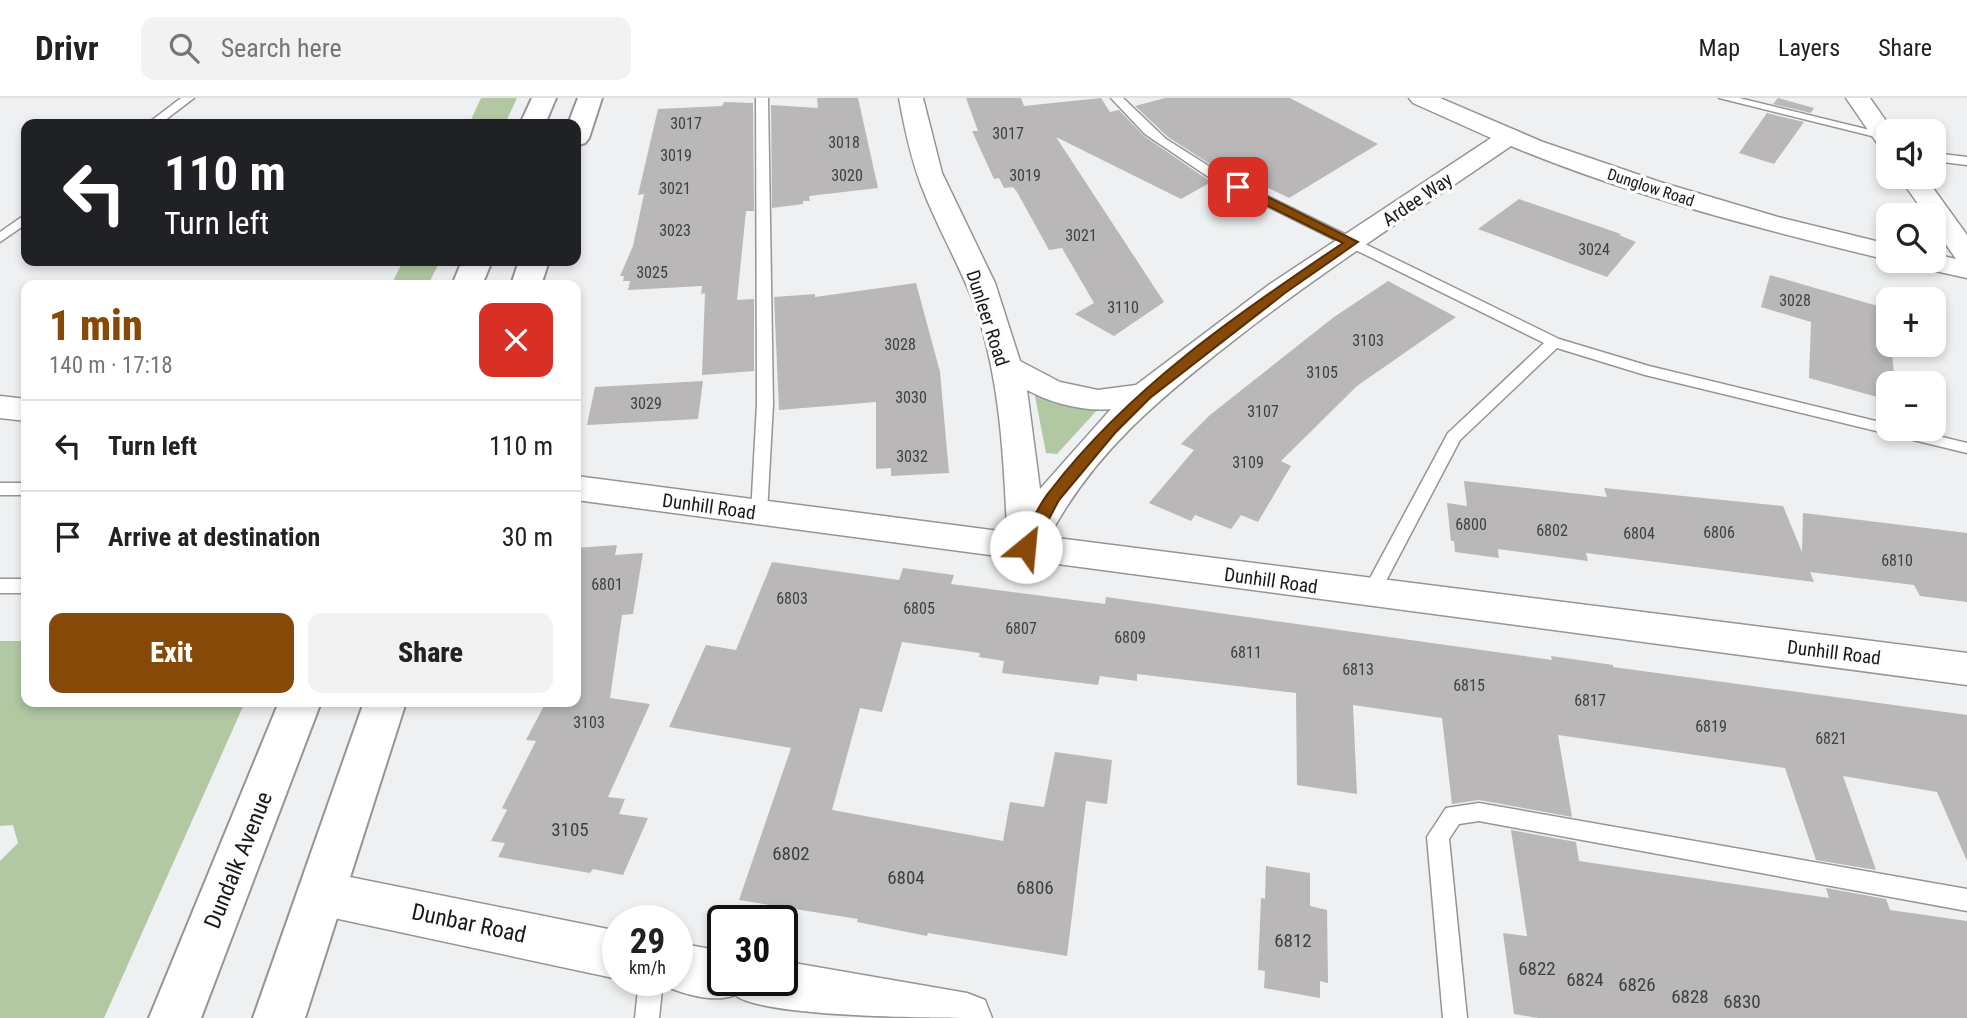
<!DOCTYPE html>
<meta charset="utf-8">
<style>
:root{--surface:#fff;--page:#f2f2f2;--text:#222;--muted:#767676;--line:#e0e0e0;--accent:#864907}
body{margin:0;font-family:"Roboto Condensed",sans-serif;background:var(--page);color:var(--text);height:100vh;display:flex;flex-direction:column;font-size:26px;white-space:nowrap}
*{box-sizing:border-box;margin:0}
p{font-size:23px;color:var(--muted)}
.icon{flex:none;width:38px;height:38px;fill:none;stroke:currentColor;stroke-width:2;stroke-linecap:round;stroke-linejoin:round}
.map{position:relative;flex:1;overflow:hidden}
.drawer{position:absolute;left:21px;top:182px;width:560px;height:427px;display:flex;flex-direction:column;background:var(--surface);border-radius:14px;box-shadow:0 4px 10px #0003}
.drawer>*{flex:none}
.banner{position:absolute;left:21px;top:21px;width:560px;height:147px;border-radius:14px;box-shadow:0 4px 10px #0003;background:#202124;color:#fff;overflow:hidden}
.buttons{position:absolute;left:1876px;top:21px;display:grid;gap:14px}
.buttons a{display:grid;place-items:center;width:70px;height:70px;border-radius:14px;background:var(--surface);box-shadow:0 4px 10px #0003;font-size:35px}
.speed{position:absolute;left:602px;top:807px;display:flex;gap:14px;font-size:35px;font-weight:700;text-align:center}
.speed>*{display:grid;place-content:center;width:91px;height:91px;border-radius:50%;background:var(--surface);box-shadow:0 4px 10px #0003;line-height:1}
.speed small{font-size:18px;font-weight:400}
.speed .limit{border:4px solid #111;border-radius:10px;background:#fff;color:#111}
.pin{position:absolute;display:grid;place-items:center;width:60px;height:60px;color:#fff;margin:-30px;border-radius:14px;box-shadow:0 4px 10px #0006}
.me{position:absolute;width:77px;margin:-38px;rotate:28deg;stroke-linejoin:round;filter:drop-shadow(0 0 5px #0008)}
.turn{display:flex;align-items:center;gap:24px;height:147px;padding:0 28px;font-size:32px}
.turn .icon{width:91px;height:91px;stroke-width:2.5}
.turn b{display:block;font-size:49px;line-height:60px}
.round{display:grid;place-items:center;flex:none;width:74px;height:74px;border-radius:14px;background:var(--page)}
.headline{display:flex;align-items:center;justify-content:space-between;height:119px;padding:0 28px}
h1{font-size:42px;font-weight:800;line-height:52px;color:var(--accent)}
.primary-button{display:flex;gap:14px;margin-top:auto;padding:14px 28px}
.primary-button a{flex:1;height:80px;border-radius:14px;background:var(--accent);color:#fff;font-size:28px;font-weight:800;line-height:80px;text-align:center}
.primary-button a+a{background:var(--page);color:var(--text)}
ul{padding:0;list-style:none}
li{display:flex;align-items:center;gap:21px;height:91px;padding:0 28px;border-top:2px solid var(--line)}
li div{flex:1}
li b{display:block;font-size:26px}
li em{font-style:normal}
header{display:flex;align-items:center;gap:42px;box-sizing:border-box;height:98px;padding:0 35px;background:var(--surface);border-bottom:2px solid var(--line)}
header strong{font-size:33px}
nav{display:flex;gap:38px;margin-inline-start:auto;font-size:24px}
.search{width:490px;height:63px;background:var(--page);display:flex;align-items:center;gap:18px;box-sizing:border-box;padding:0 24px;border-radius:14px;color:var(--muted);font-size:26px}
.map>svg:first-child{display:block}
.green{fill:#b1c8a3}
.building{fill:#b9b7b7}
.lines{fill:none;stroke-linecap:round;stroke-linejoin:round}
.service-casing{stroke:#949596;stroke-width:3}
.minor-casing{stroke:#949596;stroke-width:3}
.primary-casing{stroke:#949596;stroke-width:4}
.service{fill:#fff;fill-rule:evenodd}
.minor{fill:#fff;fill-rule:evenodd}
.primary{fill:#fff;fill-rule:evenodd}
.route{fill:#864907;stroke:#572f05;stroke-width:2}
.labels{text-anchor:middle;stroke-width:7;stroke-linejoin:round;paint-order:stroke}
.number-label{font-size:16px;fill:#414040}
.far-street-label{font-size:16px;fill:#191919;stroke:#fcfdfe}
.street-label{font-size:19px;fill:#191919;stroke:#fcfdfe}
.near-number-label{font-size:19px;fill:#414040}
.near-street-label{font-size:23px;fill:#191919;stroke:#fcfdfe}
</style>
<header>
<strong>Drivr</strong>
<div class="search"><svg class="icon" aria-label="search" viewBox="0 0 24 24"><circle cx="10" cy="10" r="6"/><path d="M15 15l6 6"/></svg>Search here</div>
<nav><a>Map</a><a>Layers</a><a>Share</a></nav>
</header>
<div class="map">
<svg width="1967" height="920" viewBox="0 0 1967 920">
<rect width="100%" height="100%" fill="#eff0f1"/>
<path class="green" d="M481,0H517L505,26H469Z
M403,163H440L428,187H359L393,183Z
M1043,296L1099,310L1057,356L1046,355L1035,298Z
M0,543H26V604H245L104,920H0V763L18,745L13,727L0,728Z"/>
<path class="building" d="M817,0H858L878,90L809,98L810,103H803V106L772,110L771,7L818,10Z
M966,0H1021L1024,8L1101,0L1110,14L1119,12L1144,38L1211,84L1181,101L1056,39L1164,204L1114,238L1075,216L1094,205L1062,150L1049,152L1017,94L1013,89L1004,90L999,80L994,81L972,33H978Z
M1165,0H1290L1378,46L1289,100L1231,72L1226,75L1219,72L1168,39L1135,8Z
M1778,0L1814,10L1811,15L1773,6Z
M724,4L753,5L754,113H746L737,202L754,201V273L702,277L705,195L701,196L702,188L628,192L630,183H623L624,178H620L633,148L644,96L638,97L658,11L722,8Z
M1767,15L1804,24L1774,66L1739,55Z
M1519,101L1621,136L1619,137L1636,144L1607,179L1478,131Z
M1770,177L1888,211V247H1891L1895,285H1888V302L1809,280L1811,224L1761,209Z
M1388,183L1456,219L1357,288L1281,363L1291,368L1258,424L1241,417L1231,431L1195,417L1191,423L1149,405L1194,352L1181,346L1210,317L1334,219Z
M916,185L940,274L949,375L891,378V370L876,371V304L779,312L774,199L815,196V199Z
M703,283L698,321L587,327L595,289Z
M1464,383L1607,399L1604,390L1783,408L1802,454L1803,415L1967,435V504L1920,498L1914,487L1810,474L1814,484L1586,455L1588,463L1498,451L1499,460L1455,454L1454,443H1451L1447,405L1467,408Z
M617,447L615,457L643,455L633,516L622,517L610,600L650,606L608,699L625,701L619,716L648,720L623,777L593,771L590,775L498,759L505,745L491,743L507,712L502,710L536,643L526,642L546,604H576V450Z
M772,464L899,482L903,470L954,477L951,486L1105,506L1106,499L1552,562L1551,558L1613,567V569L1967,617V763L1937,694L1843,678L1876,772L1816,762L1785,670L1558,637L1572,719L1479,702L1452,706L1442,620L1353,607L1357,696L1297,687L1296,595L1137,576V583L1100,578L1098,587L1002,575L1004,563L979,559L980,555L902,544L882,614L860,610L832,712L1003,743L1010,704L1044,709L1055,654L1112,662L1107,706L1086,703L1067,858L928,835L927,838L857,824L858,821L739,802L791,650L669,629L706,547L736,552Z
M1511,732L1576,744L1579,763L1829,800L1826,790L1886,801L1890,812L1967,823V920H1538L1514,916L1503,835L1527,838Z
M1266,768L1310,775V808L1327,812L1328,885L1320,883V900L1264,890L1265,873L1258,872L1261,800L1265,801Z"/>
<g class="lines">
<defs>
<path id="service" d="M181,0H194L160,26H147Z
M756,0H768L773,306L767,416L759,422L751,416L757,306Z
M1111,0H1123L1166,41L1218,74L1559,241L1649,268L1888,326V331H1909L1967,345V355L1645,277L1557,250L1460,342L1377,500H1365L1362,495L1448,335L1544,245L1210,80L1145,36Z
M1719,0H1739L1886,36L1888,42Z
M1934,55L1967,59V67L1934,63Z
M26,116V126L0,144V134Z
M0,385H26V397H0Z
M0,481H26V495H0Z
M1479,705L1967,791V813L1479,723L1459,726L1449,741L1467,920H1443L1427,739L1446,710Z
M639,882H663L659,920H635Z"/>
<path id="minor" d="M899,0H923L942,75L995,185L1020,263L1060,284L1098,292L1136,287L1270,186L1491,40L1413,5L1409,0H1440L1543,44L1660,84L1778,119L1888,146V162C1761,131 1633,99 1511,48C1418,112 1322,173 1233,243C1160,300 1093,355 1049,439L1967,555V587L576,402V378L1007,434C1004,360 1000,284 977,214C963,173 941,137 925,97C912,66 905,33 899,0ZM1027,292C1050,305 1085,314 1111,311L1040,391Z
M1846,0H1870L1893,33H1888V50L1879,48Z
M1899,79H1925L1967,137V180L1917,169L1913,163H1934V156L1956,161L1934,129V117H1926Z
M0,298L26,301V323L0,320Z
M320,773L618,833V881L320,817L304,810L297,795L304,780Z
M677,845L723,853V882H782V863L967,895L985,902L992,920C945,920 763,920 735,897C713,906 681,895 660,886L658,882H677Z"/>
<path id="primary" d="M532,0H556L545,26H520Z
M578,0H602L589,40L585,45L576,48V26H568Z
M462,163H492L482,187H452Z
M519,163H549L541,187H511Z
M279,604H321L201,920H149Z
M364,604H406L305,920H253Z"/>
</defs>
<use href="#service" class="service-casing"/>
<use href="#minor" class="minor-casing"/>
<use href="#primary" class="primary-casing"/>
<use href="#service" class="service"/>
<use href="#minor" class="minor"/>
<use href="#primary" class="primary"/>
</g>
<path class="route" d="M1234,86H1242L1358,144L1285,195L1150,300L1115,335L1059,402L1032,453H1021L1018,449C1028,431 1037,409 1050,393C1129,290 1237,216 1343,145L1234,91Z"/>
<g class="labels">
<g class="number-label">
<text x="686" y="31">3017</text>
<text x="1008" y="41">3017</text>
<text x="844" y="50">3018</text>
<text x="676" y="63">3019</text>
<text x="847" y="83">3020</text>
<text x="1025" y="83">3019</text>
<text x="675" y="96">3021</text>
<text x="675" y="138">3023</text>
<text x="1081" y="143">3021</text>
<text x="1594" y="157">3024</text>
<text x="652" y="180">3025</text>
<text x="1795" y="208">3028</text>
<text x="1123" y="215">3110</text>
<text x="1368" y="248">3103</text>
<text x="900" y="252">3028</text>
<text x="1322" y="280">3105</text>
<text x="911" y="305">3030</text>
<text x="646" y="311">3029</text>
<text x="1263" y="319">3107</text>
<text x="912" y="364">3032</text>
<text x="1248" y="370">3109</text>
<text x="1471" y="432">6800</text>
<text x="1552" y="438">6802</text>
<text x="1719" y="440">6806</text>
<text x="1639" y="441">6804</text>
<text x="1897" y="468">6810</text>
<text x="607" y="492">6801</text>
<text x="792" y="506">6803</text>
<text x="919" y="516">6805</text>
<text x="1021" y="536">6807</text>
<text x="1130" y="545">6809</text>
<text x="1246" y="560">6811</text>
<text x="1358" y="577">6813</text>
<text x="1469" y="593">6815</text>
<text x="1590" y="608">6817</text>
<text x="589" y="630">3103</text>
<text x="1711" y="634">6819</text>
<text x="1831" y="646">6821</text>
</g>
<g class="far-street-label">
<text transform="translate(1651 89) rotate(18)" y="6">Dunglow Road</text>
</g>
<g class="street-label">
<text transform="translate(1417 101) rotate(-34)" y="7">Ardee Way</text>
<text transform="translate(988 220) rotate(72)" y="7">Dunleer Road</text>
<text transform="translate(709 408) rotate(8)" y="7">Dunhill Road</text>
<text transform="translate(1271 482) rotate(8)" y="7">Dunhill Road</text>
<text transform="translate(1834 554) rotate(7)" y="7">Dunhill Road</text>
</g>
<g class="near-number-label">
<text x="570" y="738">3105</text>
<text x="791" y="762">6802</text>
<text x="906" y="786">6804</text>
<text x="1035" y="796">6806</text>
<text x="1293" y="849">6812</text>
<text x="1537" y="877">6822</text>
<text x="1585" y="888">6824</text>
<text x="1637" y="893">6826</text>
<text x="1690" y="905">6828</text>
<text x="1742" y="910">6830</text>
</g>
<g class="near-street-label">
<text transform="translate(238 762) rotate(-68)" y="8">Dundalk Avenue</text>
<text transform="translate(469 825) rotate(12)" y="8">Dunbar Road</text>
</g>
</g>
</svg>
<div class="buttons">
<a><svg class="icon" aria-label="sound" viewBox="0 0 24 24"><path d="M4 9h4l5-4v14l-5-4H4zM17 9q2 3 0 6"/></svg></a>
<a><svg class="icon" aria-label="search" viewBox="0 0 24 24"><circle cx="10" cy="10" r="6"/><path d="M15 15l6 6"/></svg></a>
<a>+</a>
<a>−</a>
</div>
<div class="speed"><div>29<small>km/h</small></div><div class="limit">30</div></div>
<div class="pin" style="left:1238px;top:89px;background:#d93025"><svg class="icon" aria-label="arrive" viewBox="0 0 24 24"><path d="M6 21V4h12l-3 4 3 4H6"/></svg></div>
<svg class="me" style="left:1026px;top:449px" viewBox="-20 -20 40 40"><circle r="19" fill="#fff"/><path d="M0-13L10 11 0 6-10 11z" fill="#864907"/></svg>
<div class="banner">
<div class="turn"><svg class="icon" aria-label="left" viewBox="0 0 24 24"><path d="M17 20v-9H6M10 6l-5 5 5 5"/></svg><div><b>110 m</b>Turn left</div></div>
</div>
<section class="drawer">
<div class="headline"><div><h1>1 min</h1><p>140 m · 17:18</p></div><a class="round" style="background:#d93025;color:#fff"><svg class="icon" aria-label="close" viewBox="0 0 24 24"><path d="M6 6l12 12M18 6L6 18"/></svg></a></div>
<ul>
<li><svg class="icon" aria-label="left" viewBox="0 0 24 24"><path d="M17 20v-9H6M10 6l-5 5 5 5"/></svg><div><b>Turn left</b></div><em>110 m</em></li>
<li><svg class="icon" aria-label="arrive" viewBox="0 0 24 24"><path d="M6 21V4h12l-3 4 3 4H6"/></svg><div><b>Arrive at destination</b></div><em>30 m</em></li>
</ul>
<div class="primary-button"><a>Exit</a><a>Share</a></div>
</section>
</div>
